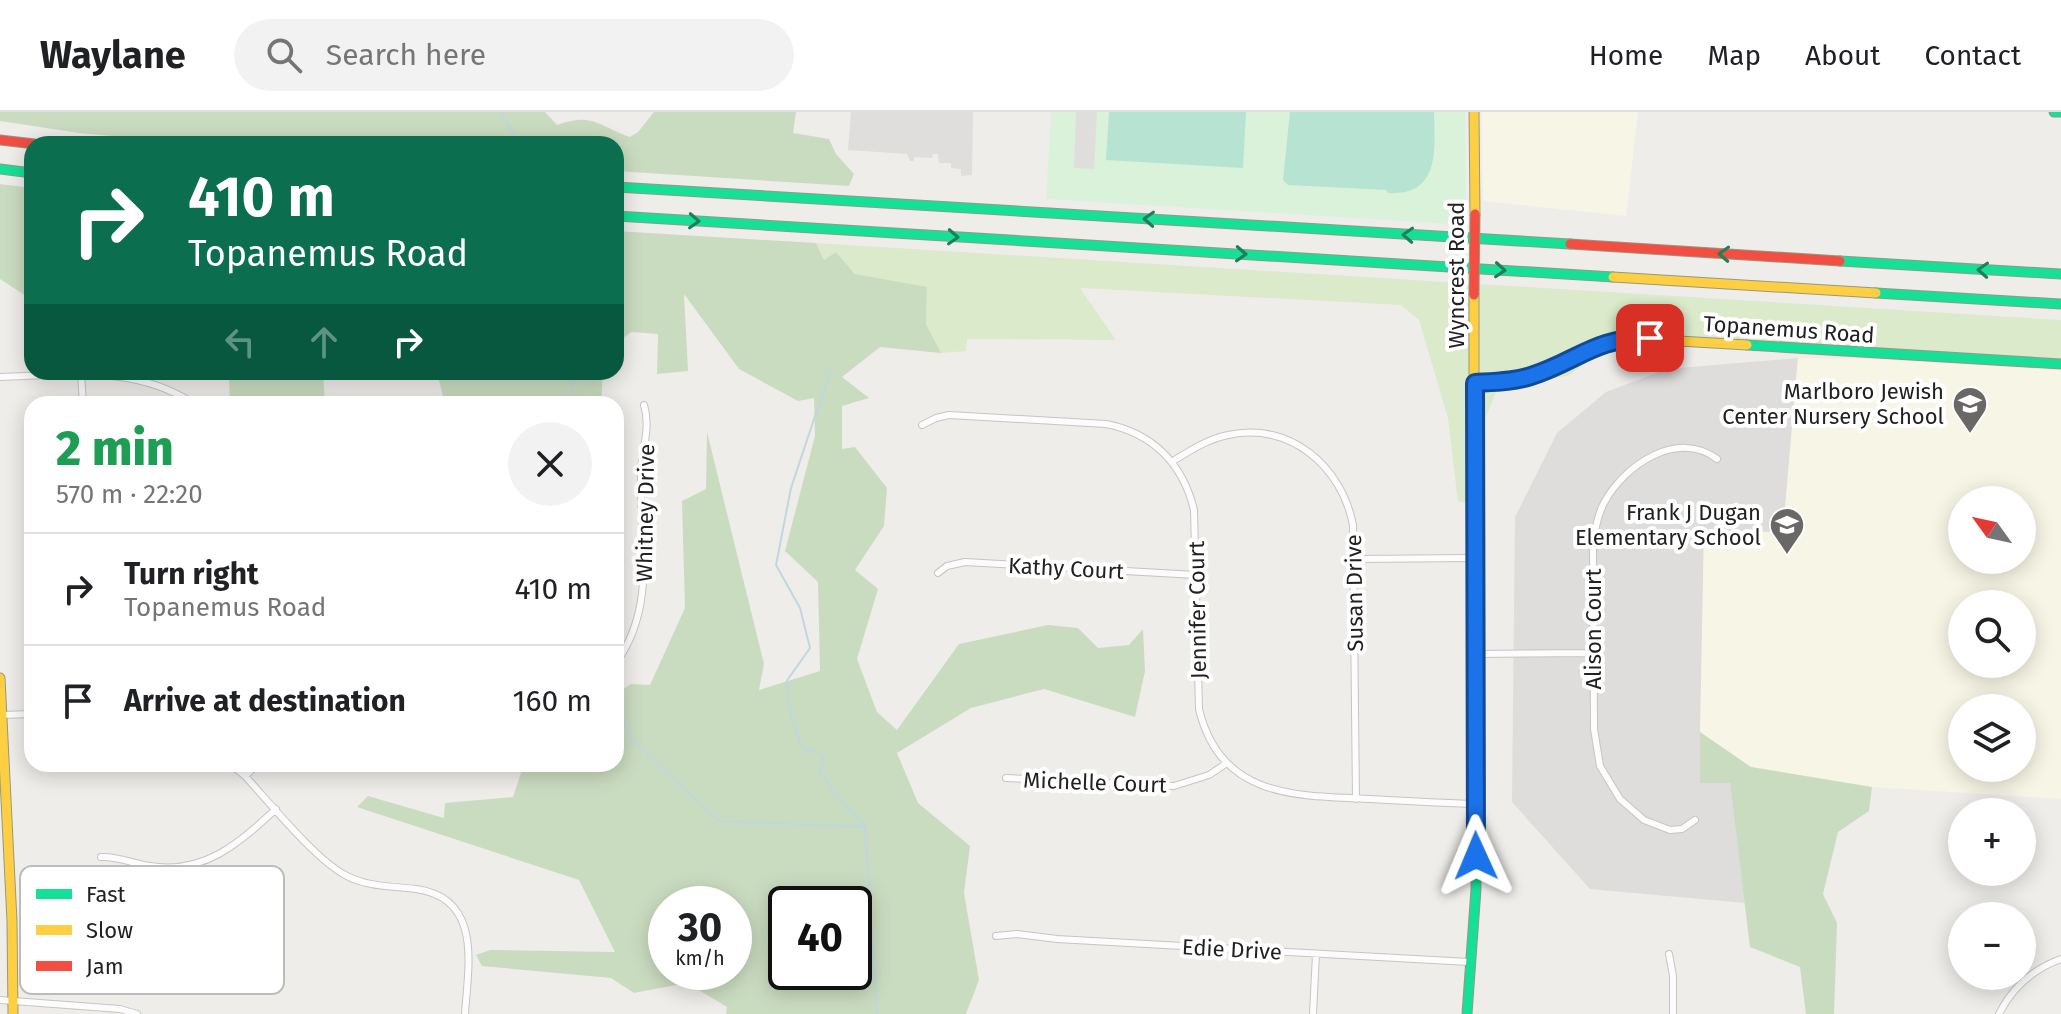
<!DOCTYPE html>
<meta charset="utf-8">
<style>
:root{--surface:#fff;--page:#f2f2f2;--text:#202124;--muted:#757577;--line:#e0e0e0}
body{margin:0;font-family:"Fira Sans",sans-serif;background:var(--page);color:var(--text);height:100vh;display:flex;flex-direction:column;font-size:30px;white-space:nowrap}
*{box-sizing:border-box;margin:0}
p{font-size:26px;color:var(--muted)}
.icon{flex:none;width:44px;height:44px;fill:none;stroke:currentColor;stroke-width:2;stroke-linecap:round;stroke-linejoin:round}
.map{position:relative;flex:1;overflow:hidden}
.side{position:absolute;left:24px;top:284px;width:600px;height:376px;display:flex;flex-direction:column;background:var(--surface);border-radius:24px;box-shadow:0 4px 20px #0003}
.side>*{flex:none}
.hud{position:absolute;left:24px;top:24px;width:600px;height:244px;border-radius:24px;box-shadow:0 4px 20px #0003;background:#0b6e4f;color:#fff;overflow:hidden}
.needle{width:52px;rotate:303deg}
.buttons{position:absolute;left:1948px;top:374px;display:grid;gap:16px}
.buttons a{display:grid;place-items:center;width:88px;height:88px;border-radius:50%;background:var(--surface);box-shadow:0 4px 20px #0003;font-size:40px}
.speed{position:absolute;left:648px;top:774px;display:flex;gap:16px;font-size:40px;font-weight:700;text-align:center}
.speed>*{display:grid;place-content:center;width:104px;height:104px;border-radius:50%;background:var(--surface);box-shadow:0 4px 20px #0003;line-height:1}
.speed small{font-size:20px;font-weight:400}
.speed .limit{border:4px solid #111;border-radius:12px;background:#fff;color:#111}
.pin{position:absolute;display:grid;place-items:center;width:68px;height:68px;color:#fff;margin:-34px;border-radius:16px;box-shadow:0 4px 12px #0006}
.me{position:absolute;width:88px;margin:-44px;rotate:359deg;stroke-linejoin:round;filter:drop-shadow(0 0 6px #0008)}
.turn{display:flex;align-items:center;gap:28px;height:168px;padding:0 32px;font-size:36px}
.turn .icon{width:104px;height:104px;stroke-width:2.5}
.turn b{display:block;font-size:56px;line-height:68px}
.lanes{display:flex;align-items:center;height:76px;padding:0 32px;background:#0003;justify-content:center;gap:40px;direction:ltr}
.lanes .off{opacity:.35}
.round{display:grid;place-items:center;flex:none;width:84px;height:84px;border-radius:42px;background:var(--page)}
.head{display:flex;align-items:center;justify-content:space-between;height:136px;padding:0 32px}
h1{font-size:48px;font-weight:800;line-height:60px;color:#1e9e55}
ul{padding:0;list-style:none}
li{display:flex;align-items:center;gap:24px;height:112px;padding:0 32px;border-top:2px solid var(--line)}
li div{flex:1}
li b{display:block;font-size:30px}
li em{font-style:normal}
header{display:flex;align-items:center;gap:48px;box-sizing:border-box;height:112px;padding:0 40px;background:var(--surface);border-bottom:2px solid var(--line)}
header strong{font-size:38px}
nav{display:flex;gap:44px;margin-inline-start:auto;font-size:28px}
.search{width:560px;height:72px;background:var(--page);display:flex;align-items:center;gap:20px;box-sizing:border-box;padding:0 28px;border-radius:44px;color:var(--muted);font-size:30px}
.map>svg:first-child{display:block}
.residential{fill:#dedddb}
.education{fill:#f7f6e6;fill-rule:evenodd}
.grass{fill:#dbeaca}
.forest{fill:#cadcc0;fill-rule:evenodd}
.park{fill:#daf2da}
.pitch{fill:#b7e3d2}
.parking{fill:#dfdedd}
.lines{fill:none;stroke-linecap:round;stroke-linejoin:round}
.stream{stroke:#bfd8e0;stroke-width:2}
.street-casing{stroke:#c6c5c4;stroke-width:8}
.fast-casing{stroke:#969882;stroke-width:11}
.slow-casing{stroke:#969882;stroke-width:11}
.jam-casing{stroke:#969882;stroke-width:11}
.street{stroke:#fdfcfc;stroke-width:6}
.fast{stroke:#16e098;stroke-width:9}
.slow{stroke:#ffcf43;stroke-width:9}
.jam{stroke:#f24e42;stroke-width:9}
.jam-bridge-casing{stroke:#969882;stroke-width:11;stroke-linecap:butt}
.jam-bridge{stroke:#f24e42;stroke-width:9}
.oneway{stroke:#1c805c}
.route-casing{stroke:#114b97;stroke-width:20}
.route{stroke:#1a73e8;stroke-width:14}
.labels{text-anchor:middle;stroke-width:8;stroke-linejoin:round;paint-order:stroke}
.street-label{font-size:22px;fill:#212121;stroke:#fff}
.poi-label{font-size:22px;fill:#212121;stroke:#fff;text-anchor:end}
.key{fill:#fff;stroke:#bcbcbc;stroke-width:2}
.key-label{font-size:22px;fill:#212121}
</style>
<header>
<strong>Waylane</strong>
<div class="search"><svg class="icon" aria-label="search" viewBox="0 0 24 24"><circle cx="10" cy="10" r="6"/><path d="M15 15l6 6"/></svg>Search here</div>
<nav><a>Home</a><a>Map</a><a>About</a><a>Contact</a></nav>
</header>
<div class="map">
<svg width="2061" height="902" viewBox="0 0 2061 902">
<rect width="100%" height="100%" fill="#efedea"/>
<path class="residential" d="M1798,246L1783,420H1704L1700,670H1730L1745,791L1590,777L1512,690L1515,405L1557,321L1606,280L1667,257Z"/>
<path class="education" d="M1482,0H1638L1626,104L1483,89Z
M1798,246L1884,247L2061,257V687L1872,675L1751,655L1700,620L1704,419L1783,420ZM1962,388H2022V448H1962ZM1962,492H2022V552H1962ZM1962,596H2022V656H1962Z"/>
<path class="grass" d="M816,131L2061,208V247L1713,226L1677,237L1601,240L1568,264L1499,273L1474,334V391L1458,390L1448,306L1419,208L1401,193L1080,176L1116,228L967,227L966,239L941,241L926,212L927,176L855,162L836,140L824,148Z"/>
<path class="forest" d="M0,0H545L557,13C593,0 598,14 630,25L638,20L654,0H796L793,21L829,27L836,42L854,62L849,74L616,59V32H201L79,21L0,9Z
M0,72L32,76V188L0,167Z
M616,119L816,131L824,148L836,140L855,162L927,175L926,212L941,241L880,235L842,265L869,286L842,294V337L855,335L887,376L884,414L855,458L878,477L857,547L877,600L897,618L959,532L1048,513L1078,516L1098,536L1129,533L1143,517L1145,559L1135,605L1044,577L971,596L897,641L918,691L970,734L964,781L979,868L966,902H726L727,895L687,871L634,881L611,866L482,854L476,843L490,838L615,840L579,768L357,695L368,684L444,706L445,691L513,685L524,652H616V582L631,572L650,573L685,496L682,389L706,377L707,320L764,552L759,578L820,559L818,470L785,439L815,324L814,286L798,289L739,257L684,182L688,259L657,262L658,222L631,220L616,232ZM734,792V860H666V792ZM786,792H854V860H786Z
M233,260H323L325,292H230L229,266Z
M437,260H603L601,292H445Z
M1700,620L1751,655L1872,675L1869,699L1838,720L1823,782L1837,811L1834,902H1806L1800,855L1750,835L1730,671H1700Z"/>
<path class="park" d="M1051,0H1465L1466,113L1046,87Z"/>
<path class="pitch" d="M1109,0H1246L1243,56L1106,48Z
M1290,0H1434C1435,39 1440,84 1388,81L1386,78L1288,73L1283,68Z"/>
<path class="parking" d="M851,0H973L972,63L961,64V57L951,56V51H939L938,42H933L932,46L914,45V49H910L907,42L848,38Z
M1076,0H1097L1094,57L1074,56Z"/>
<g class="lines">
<path class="stream" d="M500,0L520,32
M830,259L791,376L776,453L800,496L810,536L786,570L791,601L802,636L824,643L820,659L831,676L865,715
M571,260L572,292
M616,593L634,630L719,709L865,715L877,902"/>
<defs>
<path id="street" d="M81,262L83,292
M0,265C67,263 136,253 194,292
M922,313L936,306L949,303L1106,312C1153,321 1183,352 1194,398L1199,597C1220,686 1296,684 1371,687C1405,689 1440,691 1475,692
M1173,349C1191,338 1208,327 1228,323C1290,309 1342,355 1353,413L1356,687
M1354,447L1474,446
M938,461L947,454L965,450L1196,463
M1474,542L1593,541
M616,551C658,492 639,427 641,360C642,337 651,315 644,293
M2,603L32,602
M230,652L245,664C270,691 314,746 345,763C367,775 391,774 416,777C483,786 468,855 465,902
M245,664L258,652
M1006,666L1174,674L1209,663L1227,651
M1695,708L1682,717L1670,718L1644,708L1620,687L1600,654L1594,617L1593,439C1594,422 1596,406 1604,391C1624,353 1678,317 1717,347
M101,745C119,744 133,752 150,754C204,763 239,731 276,697
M996,824L1017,822L1057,827L1469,850
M1669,842L1673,864V902
M0,888L120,897L137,902
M1313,902L1316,842
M1999,902C2012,876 2033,857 2061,847"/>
<path id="fast" d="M2054,0H2061
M0,57L32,61
M616,75L1570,132
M616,104L1613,165
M1840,149L2061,162
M1876,181L2061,192
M1747,233L2061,252
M1467,902L1476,777L1474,289"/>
<path id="slow" d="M1474,0L1475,102
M1613,165L1876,181
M1474,183V289
M1475,271L1511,269L1532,264L1591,237L1628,226L1747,233
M0,566L12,809L13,902"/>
<path id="jam" d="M0,28L35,32
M1570,132L1840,149"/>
</defs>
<use href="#street" class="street-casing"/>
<use href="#fast" class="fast-casing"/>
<use href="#slow" class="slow-casing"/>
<use href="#jam" class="jam-casing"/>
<use href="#street" class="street"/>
<use href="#fast" class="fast"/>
<use href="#slow" class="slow"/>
<use href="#jam" class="jam"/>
<defs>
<path id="jam-bridge" d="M1474,183L1475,102"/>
</defs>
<use href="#jam-bridge" class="jam-bridge-casing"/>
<use href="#jam-bridge" class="jam-bridge"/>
</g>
<defs><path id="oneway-chevron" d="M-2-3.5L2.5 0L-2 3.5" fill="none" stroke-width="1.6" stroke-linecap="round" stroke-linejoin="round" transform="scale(2)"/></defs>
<g class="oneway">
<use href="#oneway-chevron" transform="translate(1149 107) rotate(-177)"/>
<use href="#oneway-chevron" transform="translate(694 109) rotate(3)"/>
<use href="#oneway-chevron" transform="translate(1408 123) rotate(-177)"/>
<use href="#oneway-chevron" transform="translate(953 125) rotate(3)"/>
<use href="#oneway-chevron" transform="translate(1241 142) rotate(3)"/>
<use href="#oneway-chevron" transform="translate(1724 142) rotate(-177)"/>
<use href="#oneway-chevron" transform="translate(1500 158) rotate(4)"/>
<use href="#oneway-chevron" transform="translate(1983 158) rotate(-177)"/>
</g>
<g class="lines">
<defs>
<path id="route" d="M1476,744L1475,271C1493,270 1513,270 1531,264C1578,249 1595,225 1650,226"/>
</defs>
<use href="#route" class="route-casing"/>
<use href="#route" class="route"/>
</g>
<defs>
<symbol id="school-pin" viewBox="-11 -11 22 30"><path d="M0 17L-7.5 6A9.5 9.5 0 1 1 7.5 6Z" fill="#696867" stroke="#fff"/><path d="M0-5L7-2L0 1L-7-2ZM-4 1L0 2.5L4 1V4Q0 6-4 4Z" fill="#fff"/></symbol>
</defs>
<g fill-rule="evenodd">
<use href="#school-pin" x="1950" y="272" width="40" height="54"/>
<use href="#school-pin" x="1767" y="393" width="40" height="54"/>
</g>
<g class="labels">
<g class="street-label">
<text transform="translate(1456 163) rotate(-90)" y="8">Wyncrest Road</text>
<text transform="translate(1789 217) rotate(4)" y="8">Topanemus Road</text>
<text transform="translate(645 401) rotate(-89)" y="8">Whitney Drive</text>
<text transform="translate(1066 456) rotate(3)" y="8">Kathy Court</text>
<text transform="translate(1354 481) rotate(-91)" y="8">Susan Drive</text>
<text transform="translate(1197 498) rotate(-91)" y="8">Jennifer Court</text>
<text transform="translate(1593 517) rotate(-90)" y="8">Alison Court</text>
<text transform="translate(1095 670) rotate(2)" y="8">Michelle Court</text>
<text transform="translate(1232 837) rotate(3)" y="8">Edie Drive</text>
</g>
<g class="poi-label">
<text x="1944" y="287">Marlboro Jewish<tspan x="1944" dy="25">Center Nursery School</tspan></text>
<text x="1761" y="408">Frank J Dugan<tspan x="1761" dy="25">Elementary School</tspan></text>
</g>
</g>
<rect x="20" y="754" width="264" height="128" rx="12" class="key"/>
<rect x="36" y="777" width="36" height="10" fill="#16e098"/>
<rect x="36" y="813" width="36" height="10" fill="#ffcf43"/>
<rect x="36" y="849" width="36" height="10" fill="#f24e42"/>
<g class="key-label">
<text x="86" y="790">Fast</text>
<text x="86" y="826">Slow</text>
<text x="86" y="862">Jam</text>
</g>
</svg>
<div class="buttons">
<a><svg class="needle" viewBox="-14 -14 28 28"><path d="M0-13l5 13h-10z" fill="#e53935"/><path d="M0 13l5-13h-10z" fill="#757577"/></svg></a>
<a><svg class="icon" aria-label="search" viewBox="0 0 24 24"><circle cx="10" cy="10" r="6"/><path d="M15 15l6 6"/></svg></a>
<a><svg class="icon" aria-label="layers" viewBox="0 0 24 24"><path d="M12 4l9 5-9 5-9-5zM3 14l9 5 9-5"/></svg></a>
<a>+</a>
<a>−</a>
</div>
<div class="speed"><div>30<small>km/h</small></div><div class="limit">40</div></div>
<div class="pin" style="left:1650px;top:226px;background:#d93025"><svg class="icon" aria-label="arrive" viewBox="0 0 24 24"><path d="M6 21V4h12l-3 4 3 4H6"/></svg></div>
<svg class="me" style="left:1476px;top:744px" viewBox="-20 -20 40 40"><path d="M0-17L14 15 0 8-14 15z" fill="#1a73e8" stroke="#fff" stroke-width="4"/></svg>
<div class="hud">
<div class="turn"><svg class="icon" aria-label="right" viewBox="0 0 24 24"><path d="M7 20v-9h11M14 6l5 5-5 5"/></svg><div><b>410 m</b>Topanemus Road</div></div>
<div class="lanes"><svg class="icon off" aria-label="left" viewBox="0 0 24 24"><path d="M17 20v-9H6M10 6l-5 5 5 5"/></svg><svg class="icon off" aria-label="ahead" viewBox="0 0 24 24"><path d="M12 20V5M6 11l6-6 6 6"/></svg><svg class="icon" aria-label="right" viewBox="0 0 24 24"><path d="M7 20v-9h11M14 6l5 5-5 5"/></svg></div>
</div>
<section class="side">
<div class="head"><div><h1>2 min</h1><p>570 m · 22:20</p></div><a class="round"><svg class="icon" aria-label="close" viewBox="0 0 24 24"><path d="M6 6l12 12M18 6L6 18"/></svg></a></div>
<ul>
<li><svg class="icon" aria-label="right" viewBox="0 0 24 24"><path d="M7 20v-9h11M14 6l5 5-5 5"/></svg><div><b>Turn right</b><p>Topanemus Road</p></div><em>410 m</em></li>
<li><svg class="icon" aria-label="arrive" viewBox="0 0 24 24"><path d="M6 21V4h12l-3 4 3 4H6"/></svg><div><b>Arrive at destination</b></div><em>160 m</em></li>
</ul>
</section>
</div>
